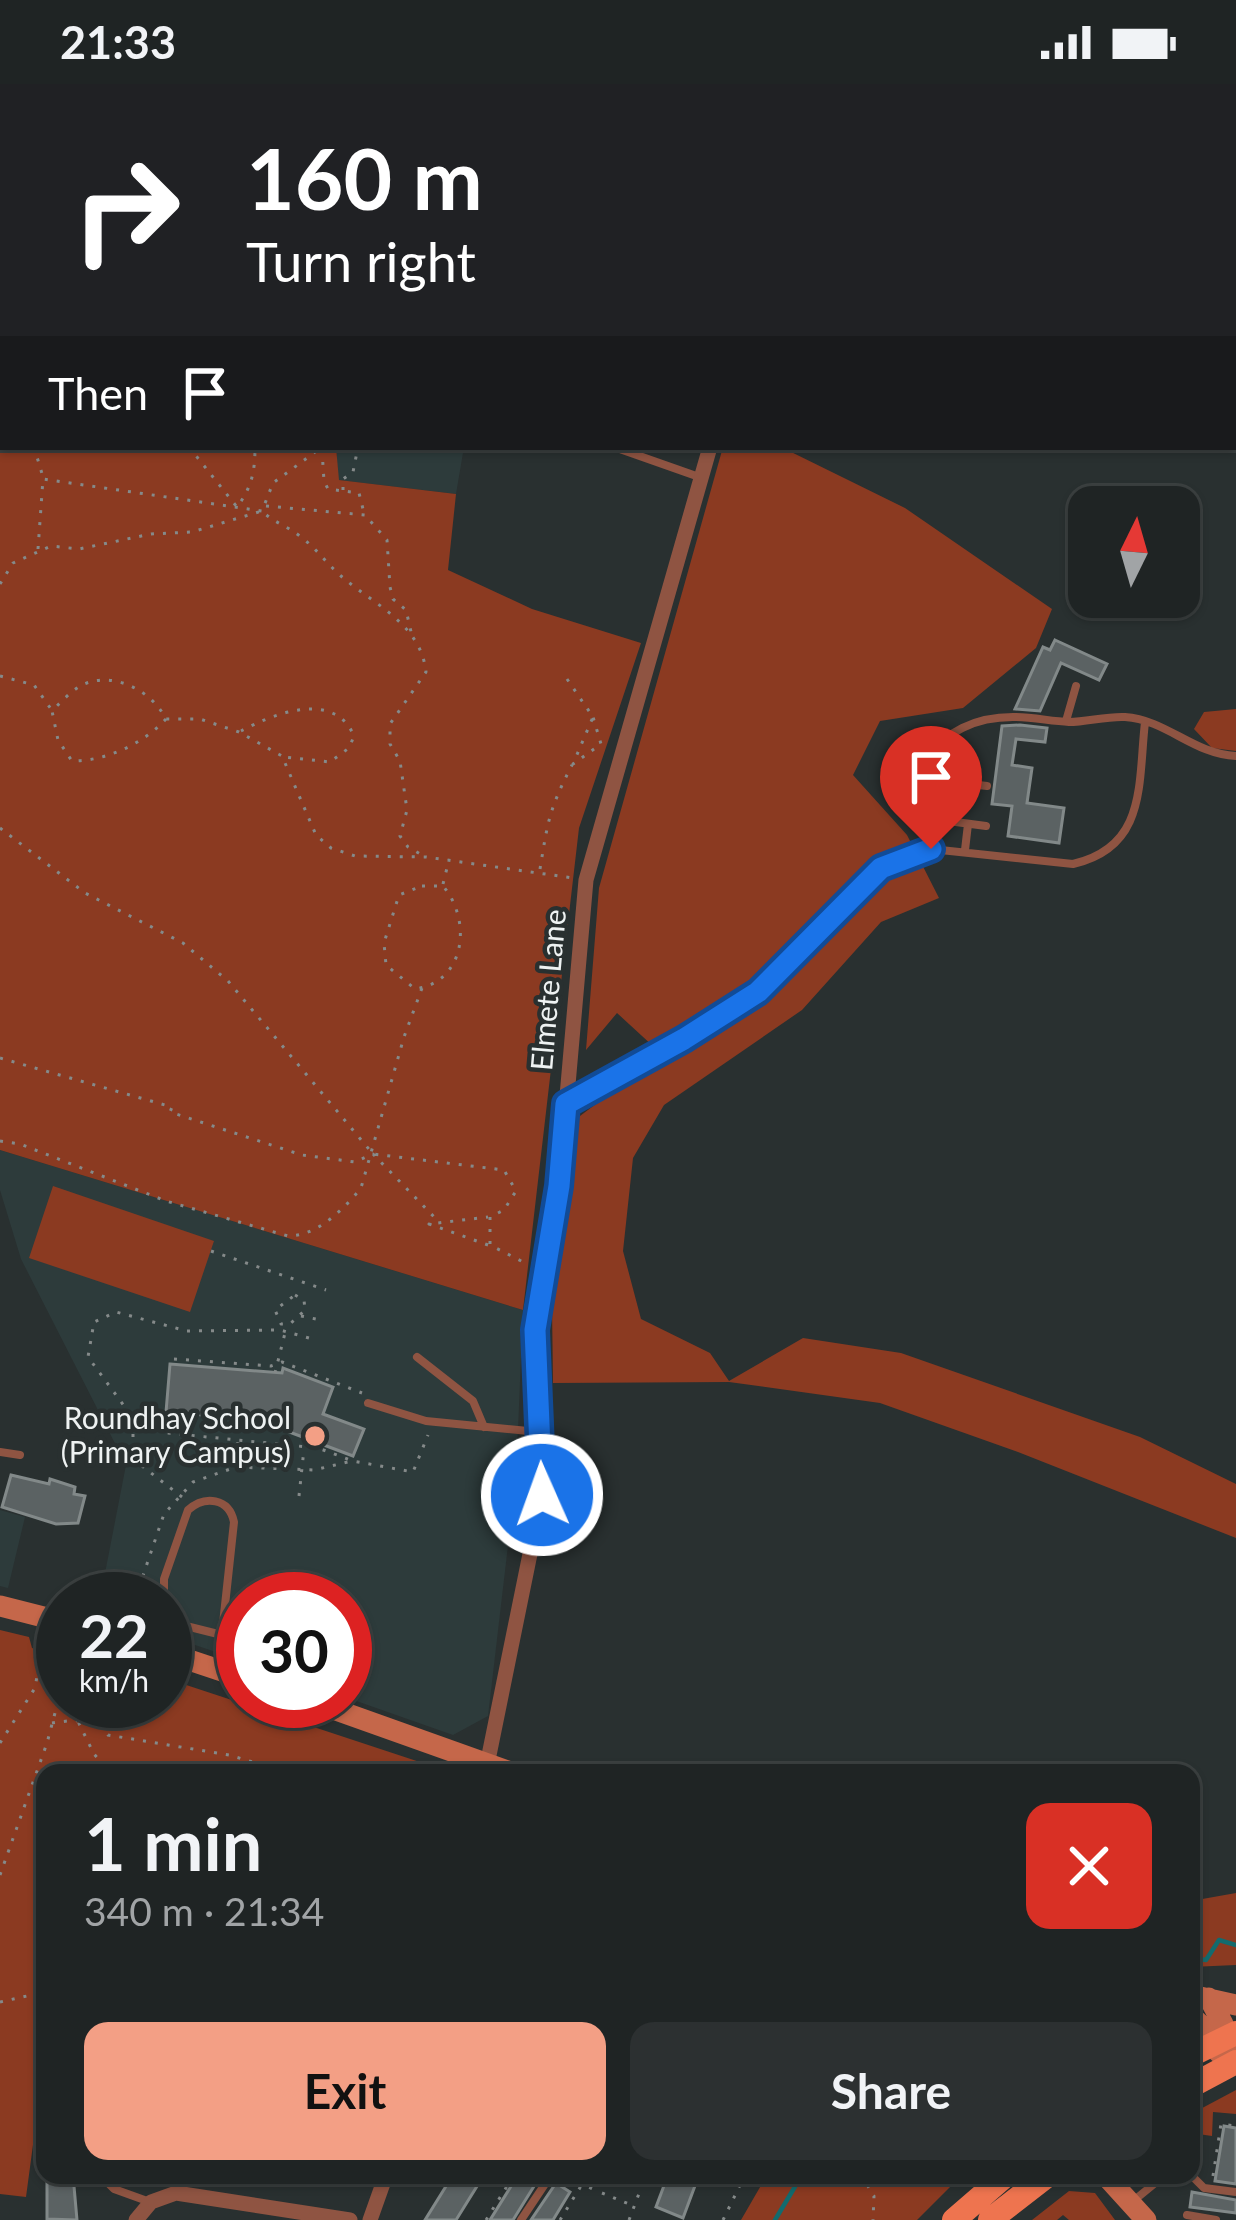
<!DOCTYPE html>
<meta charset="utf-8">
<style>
:root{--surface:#1f2424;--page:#2c3031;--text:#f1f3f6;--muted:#a1a4a6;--line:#3c4141;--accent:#f39f85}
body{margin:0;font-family:Lato,sans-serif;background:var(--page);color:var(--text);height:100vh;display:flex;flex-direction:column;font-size:45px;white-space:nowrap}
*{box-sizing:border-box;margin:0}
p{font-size:39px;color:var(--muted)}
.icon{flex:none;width:66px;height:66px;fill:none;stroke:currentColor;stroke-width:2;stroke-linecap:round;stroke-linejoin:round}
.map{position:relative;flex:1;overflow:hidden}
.sheet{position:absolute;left:36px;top:1680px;width:1164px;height:420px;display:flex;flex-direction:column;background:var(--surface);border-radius:24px;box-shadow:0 3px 9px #0004,0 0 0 3px var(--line)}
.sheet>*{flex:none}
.top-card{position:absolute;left:0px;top:0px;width:1236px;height:366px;box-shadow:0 3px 9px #0004,0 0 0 3px var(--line);background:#202124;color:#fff;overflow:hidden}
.needle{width:78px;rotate:5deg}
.buttons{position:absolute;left:1068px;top:402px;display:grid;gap:24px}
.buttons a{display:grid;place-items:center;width:132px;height:132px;border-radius:24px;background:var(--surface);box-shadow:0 3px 9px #0004,0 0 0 3px var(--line);font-size:60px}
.speed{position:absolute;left:36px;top:1488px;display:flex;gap:24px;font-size:60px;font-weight:700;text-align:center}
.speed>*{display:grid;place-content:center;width:156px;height:156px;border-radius:50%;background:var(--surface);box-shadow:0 3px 9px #0004,0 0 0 3px var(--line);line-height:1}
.speed small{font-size:30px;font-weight:400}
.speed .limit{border:18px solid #d22;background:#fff;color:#111}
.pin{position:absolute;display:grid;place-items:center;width:102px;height:102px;color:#fff;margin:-123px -51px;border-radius:50% 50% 50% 0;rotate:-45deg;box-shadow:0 0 12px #0007}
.pin .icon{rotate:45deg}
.me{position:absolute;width:132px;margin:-66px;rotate:358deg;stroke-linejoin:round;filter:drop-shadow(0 0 9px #0008)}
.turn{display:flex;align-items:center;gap:42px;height:252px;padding:0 48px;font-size:54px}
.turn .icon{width:156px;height:156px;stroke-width:2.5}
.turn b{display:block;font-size:84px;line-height:102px}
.then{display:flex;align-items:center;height:114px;padding:0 48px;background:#0003;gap:24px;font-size:45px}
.round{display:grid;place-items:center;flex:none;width:126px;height:126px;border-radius:24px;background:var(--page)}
.headline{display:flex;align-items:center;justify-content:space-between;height:204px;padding:0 48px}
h1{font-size:72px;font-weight:700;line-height:90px}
.action{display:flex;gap:24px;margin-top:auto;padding:24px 48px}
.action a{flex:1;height:138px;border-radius:24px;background:var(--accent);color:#111;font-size:48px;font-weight:700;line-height:138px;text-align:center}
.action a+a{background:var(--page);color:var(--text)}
.status{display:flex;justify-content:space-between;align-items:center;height:84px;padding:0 60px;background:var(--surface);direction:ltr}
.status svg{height:33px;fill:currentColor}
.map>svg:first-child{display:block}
.built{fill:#2d3b3b}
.green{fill:#8b3a21}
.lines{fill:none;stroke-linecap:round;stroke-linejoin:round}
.stream{stroke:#136b6e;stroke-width:4.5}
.building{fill:#5b6263;stroke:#828989;stroke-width:3}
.path{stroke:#858a8a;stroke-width:3;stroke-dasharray:3 9;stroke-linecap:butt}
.lane{stroke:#8f5442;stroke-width:8}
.street{stroke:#8f5442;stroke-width:15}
.secondary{stroke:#c5674a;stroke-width:21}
.primary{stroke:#ee744f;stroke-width:24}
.route-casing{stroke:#114b97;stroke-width:30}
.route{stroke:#1a73e8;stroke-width:21}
.poi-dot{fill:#f39f85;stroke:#293030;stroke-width:4.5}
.labels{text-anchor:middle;stroke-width:9;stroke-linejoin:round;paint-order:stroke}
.street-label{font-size:30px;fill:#eef2f2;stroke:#293030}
.poi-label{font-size:30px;fill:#eef2f2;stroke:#293030;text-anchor:end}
</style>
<div class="status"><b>21:33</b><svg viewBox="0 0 49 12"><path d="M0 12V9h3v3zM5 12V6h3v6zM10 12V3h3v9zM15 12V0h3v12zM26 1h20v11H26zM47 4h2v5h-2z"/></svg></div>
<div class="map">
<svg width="1236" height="2136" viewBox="0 0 1236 2136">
<rect width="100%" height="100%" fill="#293030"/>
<path class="built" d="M336,363H464L456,410L338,396Z
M0,1066L523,1226L516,1393L488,1632L453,1651L345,1613V1515H243V1577L165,1551V1515H100L126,1381L21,1175L0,1106Z
M0,1426L25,1433L8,1504L0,1502Z"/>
<path class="green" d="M0,0H347L3,3V363H336L339,396L456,410L448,486L532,525L641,559L579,744L523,1226L0,1066Z
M723,363H781L905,424L1052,525L1036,564L963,624L880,637L853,691L907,751L939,814L881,838L802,926L664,1021L633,1074L623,1167L641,1235L710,1269L729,1297L803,1254L901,1269L1140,1353L1236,1400V1454L1018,1368L880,1319L729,1298L553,1299L552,1223L576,1035L621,1001L654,963L617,929L586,966L599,804Z
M1236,625V667L1212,664L1194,645L1204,628Z
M53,1102L214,1157L190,1228L29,1174Z
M0,1546L29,1553L32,1564L44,1568L56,1562L63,1564V1617H165V1594L453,1689H45V1971L26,2113L0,2110Z
M1236,1809V1881L1191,1883V1817Z
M1236,2006V2030L1213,2028L1212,2052L1191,2049V2030Z
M767,2091H962L917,2136H741Z
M1069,2107L1095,2109L1115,2136H1069L1063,2131L1057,2136H1032Z"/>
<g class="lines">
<path class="stream" d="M1191,1874L1206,1876L1219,1856L1236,1861
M775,2136L802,2091"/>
</g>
<path class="building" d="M1055,556L1107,580L1099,596L1061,579L1040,627L1015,625L1043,563L1050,566Z
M1020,641L1047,644L1045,658L1016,655L1012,681L1032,684L1027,719L1064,724L1059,759L1008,752L1012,722L992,720L1002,642Z
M170,1280L282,1289L283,1284L333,1303L323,1330L364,1345L353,1372L255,1335L166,1328Z
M11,1391L49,1400L50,1395L75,1403L74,1410L85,1412L78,1439L56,1440L2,1423Z
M1224,2042L1236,2044V2100L1215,2097Z
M47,2091H73L77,2136L47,2135Z
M453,2091H484L456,2136H425Z
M518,2091H541L513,2136H490Z
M668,2091H699L683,2134L656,2123Z
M556,2099L570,2108L553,2136H531Z
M1192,2108L1236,2116V2129L1190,2123Z"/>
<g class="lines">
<path class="path" d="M136,0L138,3
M279,0L281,3
M34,363L43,393
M189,363L237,423C252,403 255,387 255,363
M322,366L324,397L328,405L359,409L364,429
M343,406V395L353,388L358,363
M266,422L365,431L387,456L390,503L393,515L406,526L412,552
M38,465L43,395L262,427L273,399L322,363
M0,500L13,479L51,462L79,465L151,450L192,448L262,427C274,439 288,442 301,453C316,464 327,480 341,492C373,520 421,540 426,588L390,640V660L400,677L407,726L400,752L408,763L422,771
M0,592L34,601L51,625
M567,595L593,633L573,680L601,660L593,633
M166,635C143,660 106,677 72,677L58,656L52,627C61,618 71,607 82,601C113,586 152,607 166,635H200L239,648L282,672L316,751L331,764L355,772L426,773L573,794
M241,647C273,630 334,605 354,652L349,664L330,678L284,673
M0,744L85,809L183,859L228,897L373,1070L504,1086L516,1107L504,1126L490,1133V1161L527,1180
M540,785C548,736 549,726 572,681
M443,800L449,776
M422,802H443C472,836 466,898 415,905L386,881L384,859L399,811Z
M0,974L172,1023L170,1028L302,1071L355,1078L373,1070L440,1139
M0,1057L20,1060L166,1117L288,1152C317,1152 343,1126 361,1104L404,953L422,904
M488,1161L429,1140L488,1133
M211,1167L326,1206
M295,1211L304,1216L305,1226L290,1240H281L275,1226Z
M301,1232L316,1235
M174,1275L271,1282L282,1278L362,1309
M275,1289L285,1249
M137,1337L168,1333L167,1349L318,1364L353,1377L413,1388L428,1351
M236,1383L238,1358
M299,1412L304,1365
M182,1413L133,1375V1334L88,1273L94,1238L116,1228L187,1247L280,1246L309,1254
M135,1515L164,1430L193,1398L236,1383L314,1386L352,1377
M42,1575L62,1600
M68,1617L94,1670L111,1689
M52,1639C72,1636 95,1633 108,1651L229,1671L270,1683L327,1689
M0,1659L35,1604L44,1552
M0,1791L47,1659L63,1599
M0,1918L45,1908
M571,2091V2095L593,2105
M861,2091L874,2112L873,2136
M1213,2092L1221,2040L1236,2042
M602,2109L634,2122
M486,2136L514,2091
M560,2136L581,2102
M629,2136L646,2091
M723,2136L745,2091"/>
<path class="lane" d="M436,363H437
M614,363L702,394
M1066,637L1076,602
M1145,638C1138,700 1147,763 1073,780L931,765C894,695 936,633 1013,633C1032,633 1050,637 1069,638C1087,638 1106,632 1125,633C1167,636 1193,670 1236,672
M919,694L987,702
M941,696L933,735L986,742
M965,766L968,740
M567,1019L684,955L757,908L881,784L931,765
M417,1273L473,1317L484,1343
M368,1319L426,1337L538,1348
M0,1368L20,1371
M164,1515V1495L188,1426C205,1411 229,1414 234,1438L222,1549
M165,1520L182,1541L238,1555L242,1564L239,1591
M1191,2076L1194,2058
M100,2091L114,2105L150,2118
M1191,2091L1204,2104L1236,2108
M601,2096L603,2091
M1132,2118L1165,2091
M1187,2131L1216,2136
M521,2136L551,2091"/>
<path class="street" d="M723,3V0
M486,1686L542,1411L535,1246L559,1103L586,796L710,363
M136,2136L151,2118L176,2109L350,2136
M370,2136L386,2091"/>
<path class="secondary" d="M0,1522L63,1538
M165,1568L243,1594
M311,1617L513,1689
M1191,1911L1236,1921
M1209,1914L1223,1940L1219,1969
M1191,1932L1212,1951L1230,1958
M1105,2091L1146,2136"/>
<path class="primary" d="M1191,1971L1236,1949
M1191,2002L1236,1978
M954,2136L1006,2091
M990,2136L1048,2091"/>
</g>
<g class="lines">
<defs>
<path id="route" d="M542,1411L535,1246L559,1102L566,1020L684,955L758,908L881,784L931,765"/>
</defs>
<use href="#route" class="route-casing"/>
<use href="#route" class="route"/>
</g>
<circle class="poi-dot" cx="315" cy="1352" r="12"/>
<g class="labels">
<g class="street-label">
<text transform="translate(549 906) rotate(-85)" y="10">Elmete Lane</text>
</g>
<g class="poi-label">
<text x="291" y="1345">Roundhay School<tspan x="291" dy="34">(Primary Campus)</tspan></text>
</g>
</g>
</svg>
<div class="buttons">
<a><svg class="needle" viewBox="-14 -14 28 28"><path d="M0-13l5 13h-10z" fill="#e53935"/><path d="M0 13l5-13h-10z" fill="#a1a4a6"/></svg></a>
</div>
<div class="speed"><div>22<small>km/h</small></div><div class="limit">30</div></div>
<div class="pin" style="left:931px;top:765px;background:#d93025"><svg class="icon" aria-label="arrive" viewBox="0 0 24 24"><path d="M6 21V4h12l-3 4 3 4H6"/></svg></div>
<svg class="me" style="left:542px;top:1411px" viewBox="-20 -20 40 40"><circle r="17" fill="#1a73e8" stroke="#fff" stroke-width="3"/><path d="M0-11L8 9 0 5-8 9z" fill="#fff"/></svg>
<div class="top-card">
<div class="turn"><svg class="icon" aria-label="right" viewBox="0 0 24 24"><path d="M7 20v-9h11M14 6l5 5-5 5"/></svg><div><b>160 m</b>Turn right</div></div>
<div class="then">Then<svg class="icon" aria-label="arrive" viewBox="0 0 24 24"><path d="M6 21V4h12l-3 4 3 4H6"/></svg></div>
</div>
<section class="sheet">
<div class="headline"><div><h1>1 min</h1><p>340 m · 21:34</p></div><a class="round" style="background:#d93025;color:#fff"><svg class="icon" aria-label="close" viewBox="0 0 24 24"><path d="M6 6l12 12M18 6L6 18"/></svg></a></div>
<div class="action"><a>Exit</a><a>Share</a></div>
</section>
</div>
